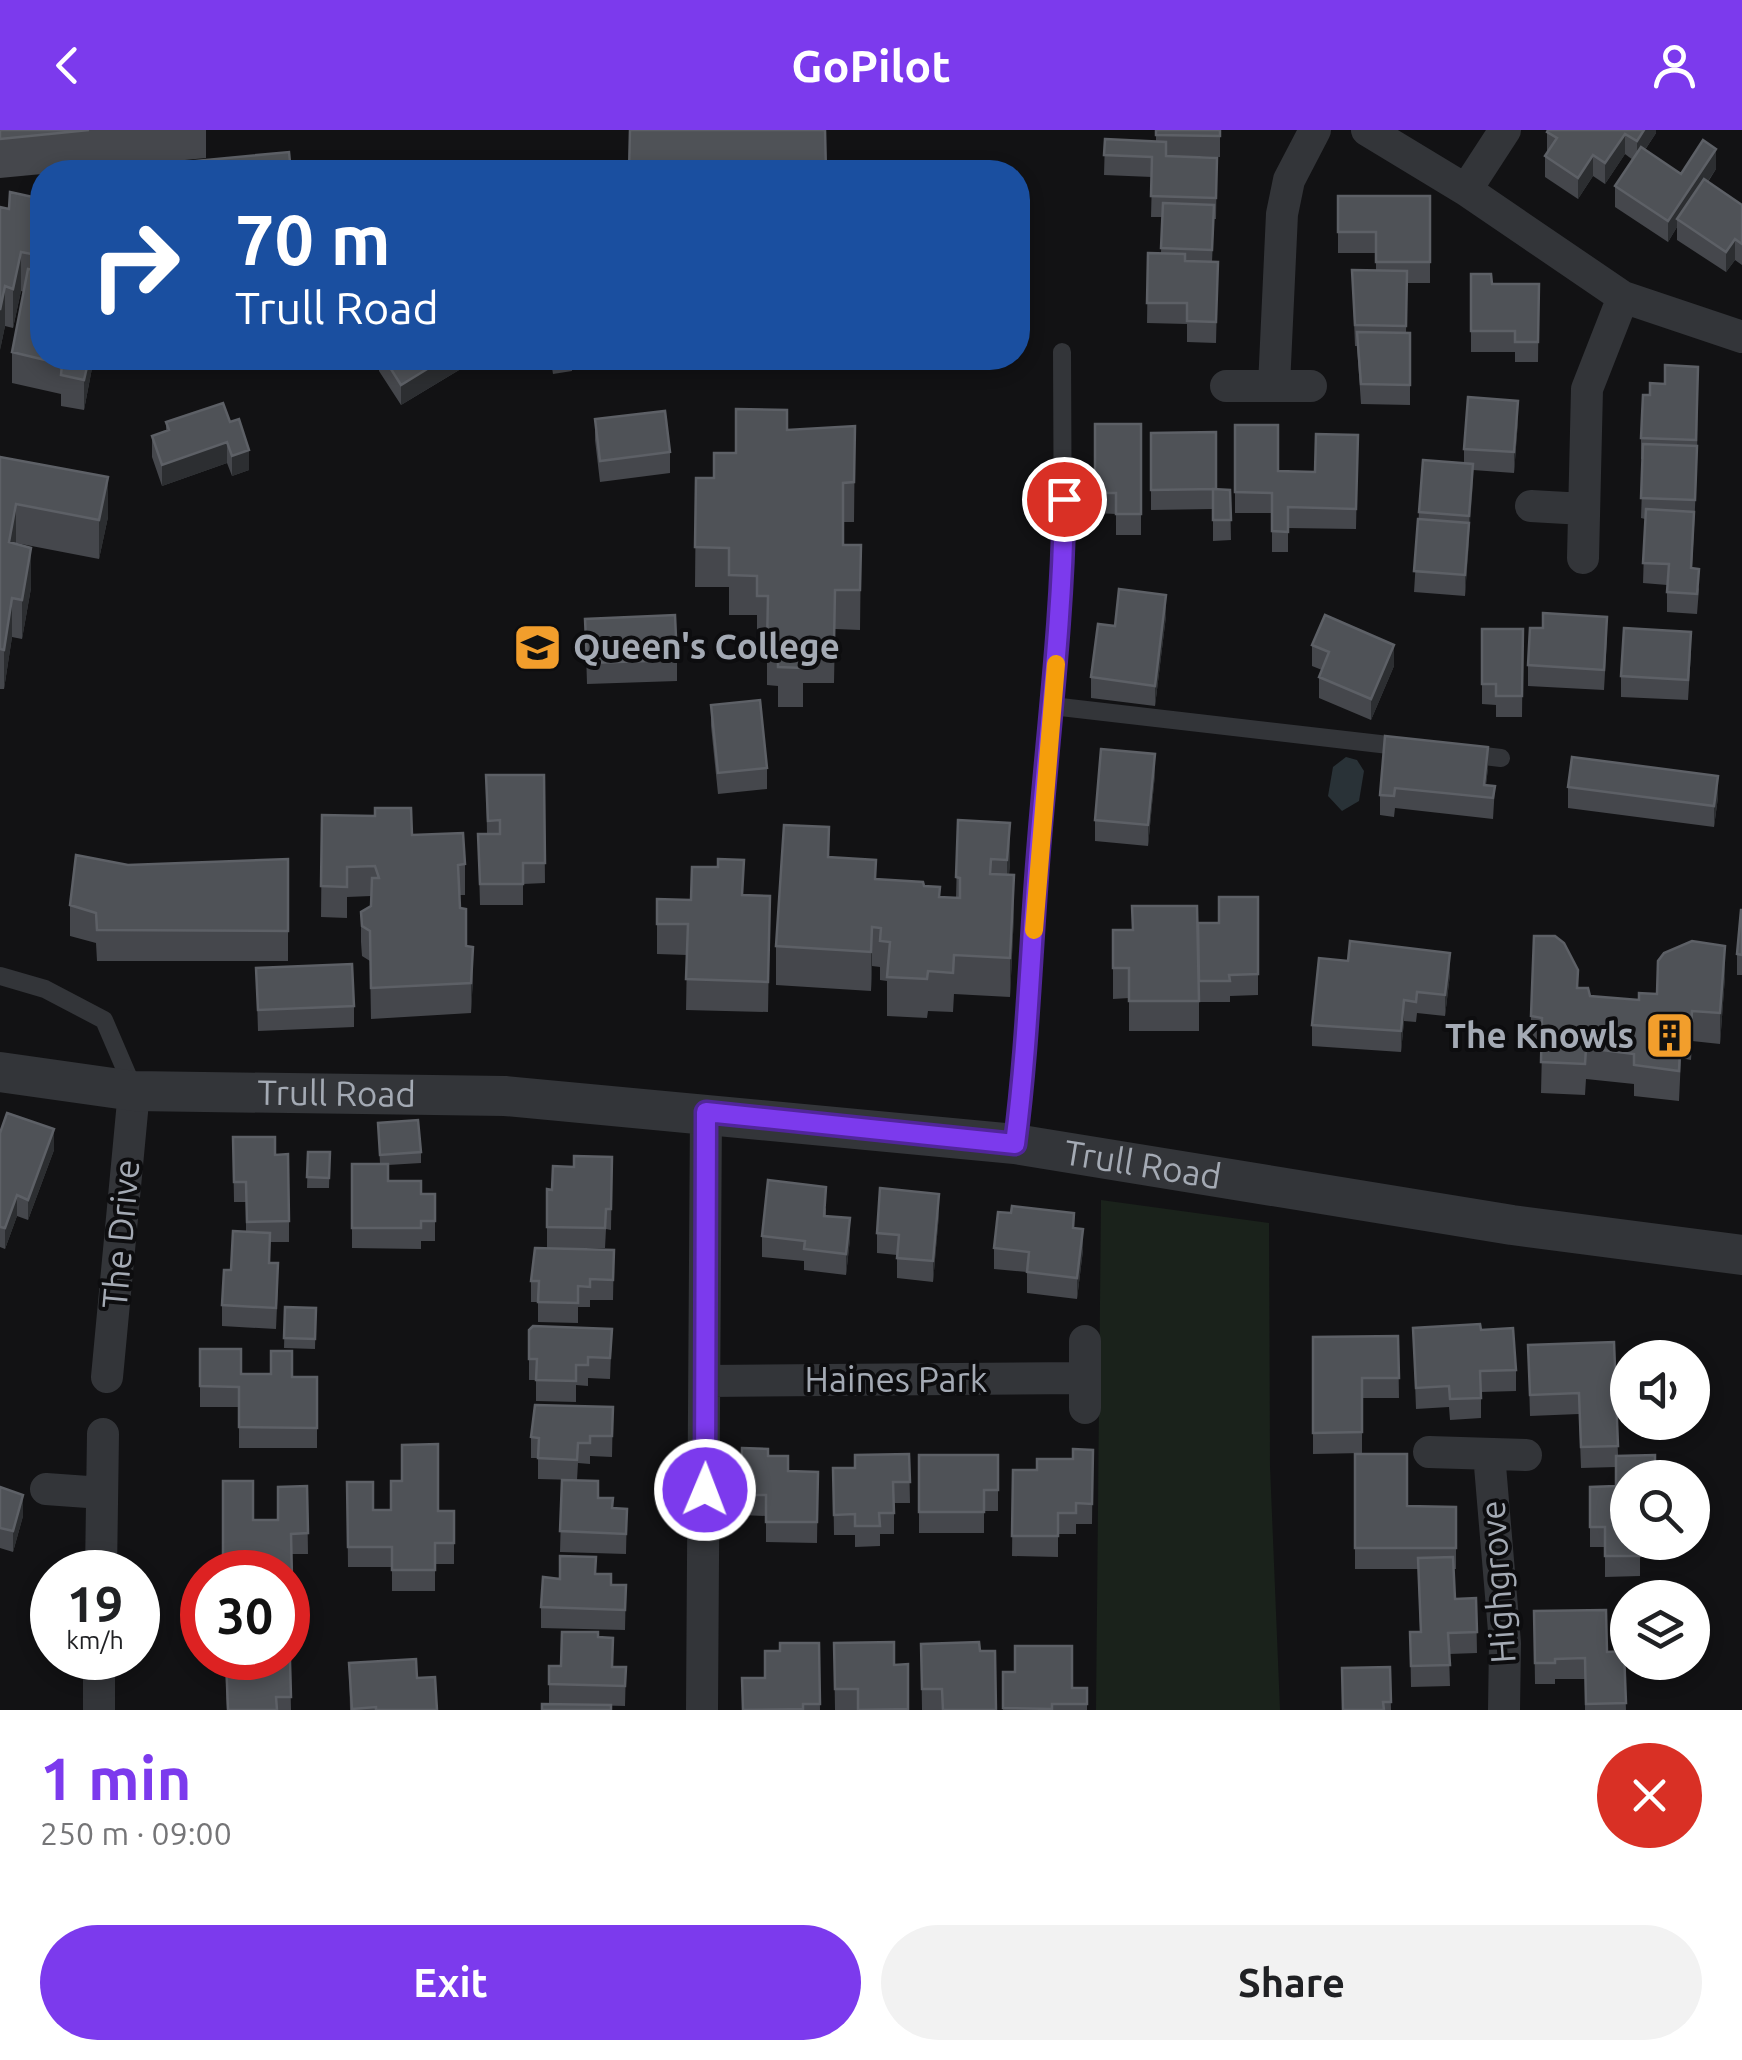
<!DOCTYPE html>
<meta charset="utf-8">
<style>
:root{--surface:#fff;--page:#f2f2f2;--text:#202124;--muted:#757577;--accent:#7c3aed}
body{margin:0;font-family:Ubuntu,sans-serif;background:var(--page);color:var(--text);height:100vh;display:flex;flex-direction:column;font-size:38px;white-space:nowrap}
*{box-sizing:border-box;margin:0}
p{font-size:32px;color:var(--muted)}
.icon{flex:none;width:55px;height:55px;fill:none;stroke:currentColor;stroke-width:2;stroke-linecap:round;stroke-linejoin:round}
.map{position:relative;height:1580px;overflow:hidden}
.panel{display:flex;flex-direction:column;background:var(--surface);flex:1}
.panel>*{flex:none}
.banner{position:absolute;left:30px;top:30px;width:1000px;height:210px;border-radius:40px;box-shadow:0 5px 15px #0003;background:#1a4fa0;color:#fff;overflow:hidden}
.fabs{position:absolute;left:1610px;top:1210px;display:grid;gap:20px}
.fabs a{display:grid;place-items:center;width:100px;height:100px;border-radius:50%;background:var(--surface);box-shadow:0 5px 15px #0003;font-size:50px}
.speed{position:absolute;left:30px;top:1420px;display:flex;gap:20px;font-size:50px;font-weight:700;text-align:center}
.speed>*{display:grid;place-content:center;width:130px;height:130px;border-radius:50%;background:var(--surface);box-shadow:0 5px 15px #0003;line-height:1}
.speed small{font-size:25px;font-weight:400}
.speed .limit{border:15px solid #d22;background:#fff;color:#111}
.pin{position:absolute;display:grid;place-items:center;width:85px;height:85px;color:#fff;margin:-42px;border:5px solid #fff;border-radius:50%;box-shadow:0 2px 10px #0007}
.me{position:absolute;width:110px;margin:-55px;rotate:1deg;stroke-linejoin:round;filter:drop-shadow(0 0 8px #0008)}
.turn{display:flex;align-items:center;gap:35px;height:210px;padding:0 40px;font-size:45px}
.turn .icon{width:130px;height:130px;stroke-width:2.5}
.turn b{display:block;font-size:70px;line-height:85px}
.round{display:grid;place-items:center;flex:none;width:105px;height:105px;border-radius:52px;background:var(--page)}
.head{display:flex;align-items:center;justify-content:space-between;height:170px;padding:0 40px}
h1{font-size:60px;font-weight:700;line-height:75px;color:var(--accent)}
.button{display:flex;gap:20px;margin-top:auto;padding:20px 40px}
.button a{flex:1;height:115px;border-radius:60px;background:var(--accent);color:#fff;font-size:40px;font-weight:700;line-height:115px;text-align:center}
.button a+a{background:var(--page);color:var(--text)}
header{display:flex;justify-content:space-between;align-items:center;height:130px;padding:0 40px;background:var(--accent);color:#fff;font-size:45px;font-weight:700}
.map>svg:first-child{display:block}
.green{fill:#1a221b}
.water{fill:#293237}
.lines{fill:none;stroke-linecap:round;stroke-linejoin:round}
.service{stroke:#333539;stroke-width:18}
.minor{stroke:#333539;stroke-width:32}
.tertiary{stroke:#333539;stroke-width:40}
.wall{fill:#45474c}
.shaded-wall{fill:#2c2e31}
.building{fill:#4f5257;stroke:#5d6066;stroke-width:2.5}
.route-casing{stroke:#51269a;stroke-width:25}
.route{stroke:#7c3aed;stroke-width:18}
.slow{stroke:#f59e0b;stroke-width:18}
.labels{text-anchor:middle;stroke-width:8;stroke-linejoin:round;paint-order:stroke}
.poi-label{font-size:35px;font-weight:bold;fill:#a4aab4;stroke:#0d0d0f;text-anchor:start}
.street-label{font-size:35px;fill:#a4aab4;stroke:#0d0d0f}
</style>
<header><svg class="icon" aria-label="back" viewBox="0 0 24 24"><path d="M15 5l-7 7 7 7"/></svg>GoPilot<svg class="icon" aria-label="person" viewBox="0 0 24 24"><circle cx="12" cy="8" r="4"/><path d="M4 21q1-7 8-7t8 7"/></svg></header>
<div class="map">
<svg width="1742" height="1580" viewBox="0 0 1742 1580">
<rect width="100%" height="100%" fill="#121214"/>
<path class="green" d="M1101,1070L1269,1093L1270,1336L1280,1580H1096Z"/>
<path class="water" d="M1346,627L1357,630L1364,641L1359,671L1342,681L1328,666L1333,637Z"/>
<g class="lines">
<path class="service" d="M1052,576L1406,617
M1467,624L1501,628
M0,846L45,859L104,890L134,960
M1015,1014L1027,927L1037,742L1063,448L1062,222"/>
<path class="minor" d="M1367,0L1466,60L1623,167L1742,207
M1466,60L1505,0
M1226,256H1311
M1274,256L1282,84L1289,50L1315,0
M1531,376L1584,379
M1583,428L1587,259L1623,167
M107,1247L134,961
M707,1251L1084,1248
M1085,1278V1211
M1429,1322L1526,1325
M1489,1324L1505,1513L1504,1580
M46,1359L102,1363
M101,1442L103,1304
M99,1580V1528
M702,1580L706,982"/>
<path class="tertiary" id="s1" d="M0,942L134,961L505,966L1015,1014L1512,1095L1742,1125"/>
</g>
<path class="wall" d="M0,0H206V28L58,42H42V44L0,48Z
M1156,0H1220V27L1177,26L1217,28L1216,89H1214L1212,132H1218L1216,213L1187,212V194L1147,193L1148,123H1161L1162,87H1151L1152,47L1104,45L1105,9L1156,11Z
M1656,0V3L1645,20L1681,44L1716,39L1708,52L1742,75V135L1735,130L1726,142L1677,110V97L1668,112L1615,77V56L1633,30L1625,24L1605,54L1593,46L1578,69L1545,47V26L1547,22V2Z
M1338,66H1430V153H1407L1406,203H1410V275L1361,274L1357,216H1355L1352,140L1376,141V123H1338Z
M42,69V228H126L123,239L93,233L84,280L61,276V264L12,253V222L24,162L21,161L13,198L5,196L0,220L9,79Z
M1471,144L1492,154H1539L1538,232H1515V222H1471Z
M160,228H209L207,236Z
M379,228H479L401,275L379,241Z
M527,228H596L572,231V241L553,244L551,232L528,235Z
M1698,237L1697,337L1692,438L1699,459L1697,484L1667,482V455L1643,453L1645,389L1641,388L1643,329H1641V308L1650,265L1665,254Z
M223,273L249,340L232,346L227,333L162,356L152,327V306L166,301V292Z
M595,289L670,322V343L600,352L595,310Z
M1518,291L1514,343L1473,340L1465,466L1414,462L1419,382L1464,333V319Z
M1095,294H1141V405H1116V384L1095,383Z
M1235,295L1278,341L1315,342L1358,305L1356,399L1288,398V422H1272V383H1235Z
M855,296L854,392H843V415H861L860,500L835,499L834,553H803V577H778V556L767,555V505H757V485H729V457H695L696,348H714L736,323L787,300Z
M1151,303L1216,360H1230L1231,410L1213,411V379L1151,380Z
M0,327L108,387L99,429L16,413L31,458L22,509L12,507L4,559H0Z
M1166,486L1155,576L1091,568V547L1115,496Z
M585,489L677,530V551L587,554Z
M1482,499H1523L1522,587H1496V575L1482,574Z
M1607,507L1604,560L1528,556V535Z
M1312,515L1394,536L1371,590L1319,568V547L1322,540L1312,536Z
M1691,523L1688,570L1621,567V546Z
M711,575L767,638V659L718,664L711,596Z
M1385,606L1488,638L1486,655L1495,656L1493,689L1395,678L1394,687L1380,685V665Z
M1155,644L1148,716L1095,711V690Z
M486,645H544L545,753L523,754V775H480L478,704H487Z
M1568,657L1718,667L1714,697L1568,678Z
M322,685L412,705L465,734V765H459L466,816L473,847L471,883L371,889L370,831L362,826L361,812V782L371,776V766L347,767V788L321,787Z
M958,690L1010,732L1009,745L1014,784L1010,867L954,864L953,882L928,881L927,888L887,886V851L880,850V837L872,836L871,861L776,855V816L829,727L876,749L924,756L940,767L956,768Z
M288,729V831H97L96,813L70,806V775L128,735Z
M743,765L770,766L768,882L686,880L687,825L657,824V769L691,770Z
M1258,767V865L1230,866V872H1199V901H1129V868L1113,869V800H1132L1198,793H1219Z
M1742,780V845H1737V824Z
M256,838L354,876V897L258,901Z
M1450,844L1445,886L1417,883L1416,892L1404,891L1401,922L1312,916V895Z
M1725,846L1720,914L1692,911L1691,930L1681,928L1679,971L1634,966V954L1586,949L1585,965L1541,963L1542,919L1531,917V886L1578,858L1590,866L1639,870Z
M378,993L421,1022V1033L388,1035V1051L421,1064H435V1111H421V1119L352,1118V1034H380Z
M0,1003L54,1020L28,1090L17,1086L5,1119L0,1117Z
M233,1007L275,1025L289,1091V1112H270V1133L278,1154L276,1199L222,1196V1175L231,1140L246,1101V1072H234Z
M308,1022H330L329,1058H307Z
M612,1027L611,1100L606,1099L605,1118H547V1059L552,1060L574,1037Z
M826,1078V1086L850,1109L846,1145L804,1140V1131L762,1127V1106Z
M939,1084L933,1152L897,1148V1125L877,1123V1103Z
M1074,1098L1083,1120L1077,1169L1027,1163V1142L994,1139V1118Z
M614,1120L613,1170H590V1177H578V1193L538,1192V1172H531V1151Z
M285,1177L316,1178L315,1219L284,1218Z
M1413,1198L1481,1200L1516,1240V1261L1481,1262V1288L1450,1290L1449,1277L1416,1279Z
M612,1199L610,1249L588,1248V1256L576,1255V1272L536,1271V1250H529V1200Z
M1398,1206L1399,1268H1362V1323L1313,1324V1207Z
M1614,1212L1618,1325L1628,1348L1640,1412V1446L1605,1447V1417H1590V1357L1616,1356V1337L1581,1338L1579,1284L1530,1286L1528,1215Z
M200,1219L241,1244L317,1247V1318H239V1277H200Z
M613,1277L612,1327L590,1326V1334L578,1333L577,1350L538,1349V1328H531V1307Z
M742,1318L768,1326L788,1341L818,1342L817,1413L766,1412V1386L741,1385Z
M1093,1320L1092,1394H1076V1404H1058V1427L1012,1426L1013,1340H1037L1073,1329Z
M909,1324L910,1373H894V1404H880V1416L855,1417V1405H834L833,1338H855Z
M1355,1324L1407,1376L1456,1377V1439H1454L1455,1469L1476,1468L1477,1523L1449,1524L1450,1556L1411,1557L1410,1502H1420L1418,1439H1355Z
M919,1325H998V1381H984V1403H919Z
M562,1350L613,1378L627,1379L626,1424L560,1422Z
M402,1351L438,1381H454V1434H435V1461H392V1437H348L347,1352L373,1380H391Z
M307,1356L308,1424H292V1469H288V1442L253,1390H278Z
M0,1357L23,1386L13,1422L0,1418Z
M596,1444L611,1455H626L625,1500L541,1498V1477L560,1449Z
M1534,1481L1607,1522L1624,1521L1626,1580H1585V1549H1555V1554H1535Z
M598,1507L613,1537H626L625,1576L549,1574V1536H561Z
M819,1513L820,1580H742L765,1548L780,1521Z
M834,1513L894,1535L908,1534V1580H835Z
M921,1514L980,1521L996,1580H922Z
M225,1528H287V1531H290L291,1580H227Z
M349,1533L417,1548L437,1580H350Z
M1390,1537L1391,1580H1342Z
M1003,1542L1072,1558H1087V1580H1003Z"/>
<path class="shaded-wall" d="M1644,0H1656V3L1637,32V11Z
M1625,4V24L1605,54V33Z
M1716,19V39L1681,91L1677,89V97L1668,112V91Z
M1593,25V46L1578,69V48Z
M1735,109V130L1726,142V122Z
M21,122V161L13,198V159Z
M5,156V196L0,220V180Z
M89,228H93V233L84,280V250Z
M445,228H479L401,275V255Z
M1518,271V291L1514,343V322Z
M227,312V333L162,356V335Z
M249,320V340L232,346V326Z
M1473,334V354L1469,406V386Z
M108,347V387L99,429V390Z
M16,374V413L9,452V412Z
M1469,393V414L1465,466V445Z
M31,418V458L22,509V470Z
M1166,465V486L1155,576V556Z
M12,468V507L4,559V520Z
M1394,515V536L1371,590V569Z
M1488,617V638L1484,667V655Z
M1155,624V644L1148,716V695Z
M1718,646V667L1714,697V676Z
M1010,693V732L1007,770V730Z
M1014,745V784L1010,867V828Z
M872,797V836L871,861V822Z
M1725,816V846L1720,914V883Z
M473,817V847L471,883V853Z
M1450,823V844L1445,886V865Z
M1404,870V891L1401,922V901Z
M1692,881V911L1691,930V899Z
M54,999V1020L28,1090V1070Z
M939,1064V1084L933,1152V1131Z
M17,1065V1086L5,1119V1098Z
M850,1088V1109L846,1145V1124Z
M1083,1099V1120L1077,1169V1148Z
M23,1365V1386L13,1422V1401Z"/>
<path class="building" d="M0,0H89L0,9Z
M630,0H825L826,42H629Z
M1156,0H1220V6L1156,5Z
M1548,0H1644L1637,11L1625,4L1605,33L1593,25L1578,48L1545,26L1557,8L1547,2Z
M1105,9L1166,12V26L1217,28L1216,68L1151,66L1152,27L1104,25Z
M1703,10L1716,19L1668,91L1615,56L1641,17L1681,44Z
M289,22L291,42H144V36Z
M417,38L418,42H378Z
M1704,49L1742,75V114L1735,109L1726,122L1677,89Z
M10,62L42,69V126L21,122L13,159L5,156L0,180V77L9,79Z
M1338,66H1430V132H1376V102H1338Z
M1163,73L1214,75L1212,120L1161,118Z
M1148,123L1185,124V131L1218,132L1216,192L1187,191V173H1147Z
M28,139L42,141V228H89L84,250L61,245L62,234L12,222Z
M1352,140L1407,141L1406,196L1355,195Z
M1471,144H1491L1492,154H1539L1538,212H1515V201H1471Z
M1357,202L1410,203V255L1361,254Z
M384,228H445L401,255Z
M1665,235L1698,237L1696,310L1641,308L1643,265H1650V253L1665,254Z
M1468,267L1518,271L1514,322L1464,319Z
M223,273L230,292L239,289L249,320L232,326L227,312L162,335L152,306L169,300L166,292Z
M736,279L787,280V300L855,296L854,352L843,353V415H861L860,460H835L834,513H803V538L778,537V516H767L768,466H757V446L729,445V418L695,417L696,348H714V323H736Z
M665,281L670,322L600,331L595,289Z
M1095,294H1141V384H1116V363H1095Z
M1235,295H1278V341L1315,342L1316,304L1358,305L1356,379L1288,377V402L1272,401V363L1235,362Z
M1216,302V359L1151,360V303Z
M1643,314L1697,316L1695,370L1641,368Z
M0,327L108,347L99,390L16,374L9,412L31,418L22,470L12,468L4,520L0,519Z
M1423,330L1473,334L1469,386L1419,382Z
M1213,359L1230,360L1231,390H1213Z
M1646,379L1694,382L1691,438L1699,439L1697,464L1667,462L1669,434L1643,433Z
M1418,389L1469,393L1465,445L1414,441Z
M1119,459L1166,465L1155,556L1091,547L1098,494L1115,496Z
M1543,483L1607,487L1604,540L1528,535L1530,498H1543Z
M675,485L677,530L587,533L585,489Z
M1325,485L1394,515L1371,569L1319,547L1329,522L1312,515Z
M1624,498L1691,502L1688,550L1621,546Z
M1482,499H1523L1522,566H1496V554H1482Z
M760,570L767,638L718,643L711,575Z
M1385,606L1488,617L1484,655L1495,656L1493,668L1395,658L1394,666L1380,665Z
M1101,619L1155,624L1148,695L1095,690Z
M1572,627L1718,646L1714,676L1568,657Z
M486,645H544L545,733H523V754H480L478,704H500V690L488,691Z
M375,678H411L412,705L463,703L465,734L458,735L460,778L466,779V816L473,817L471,853L371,858L370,801L362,796L361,782L371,776L372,748H379L375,736L347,737V757L321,756L322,685L375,686Z
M958,690L1010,693L1007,730L991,729L990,744L1014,745L1010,828L954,825L953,843L928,841L927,849L887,847L890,812L880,811L881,798L872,797L871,822L776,816L784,695L829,697L828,727L876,730L875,749L923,752L924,756L940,757L939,767L960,768V748L956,747Z
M76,725L128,735L288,729V801L97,800L96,783L70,775Z
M718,729L744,730L742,765L770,766L768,852L686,849L688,794H657V769L691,770L692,737H718Z
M1219,767H1258V844L1229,845L1230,851H1199L1198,793H1219Z
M1132,776H1197L1199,871H1129V838H1113V800H1133Z
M1741,780H1742V825L1737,824Z
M1534,806H1555L1564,813L1578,840L1577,858H1588L1590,866L1639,870V863L1657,864L1658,831L1664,823L1692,811L1725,816L1720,883L1692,881L1691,899L1681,897L1679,941L1634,935V924L1586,918L1585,934L1541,932L1542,888L1531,886Z
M1350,811L1450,823L1445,865L1417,862L1416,872L1404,870L1401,901L1312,895L1319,828L1348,831Z
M352,834L354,876L258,880L256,838Z
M7,983L54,999L28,1070L17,1065L5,1098L0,1097V1003Z
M418,990L421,1022L380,1025L378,993Z
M233,1007H275V1025L288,1024L289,1091L247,1092L246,1052H234Z
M308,1022H330L329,1048L307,1047Z
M574,1026L612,1027L611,1079H606L605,1098L547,1097V1059L552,1060L553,1036L574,1037Z
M352,1034H388V1051H421V1064H435V1091H421V1098H352Z
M768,1050L826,1057L824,1086L850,1088L846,1124L804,1119L805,1111L762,1106Z
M880,1058L939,1064L933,1131L897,1128L899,1105L877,1103Z
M1012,1076L1074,1083L1073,1098L1083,1099L1077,1148L1027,1142L1029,1122L994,1118L998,1082L1011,1083Z
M233,1101L270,1103L269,1133H278L276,1178L222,1175L224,1140H231Z
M535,1118L614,1120L613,1150L590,1149V1157L578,1156V1173L538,1172L539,1151H531Z
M285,1177L316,1178L315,1209L284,1208Z
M1480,1194L1481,1200L1513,1198L1516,1240L1480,1241L1481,1268L1450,1269L1449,1256L1416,1258L1413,1198Z
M533,1196L612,1199L610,1228L588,1227V1235H576V1251L536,1250L537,1229H529V1200Z
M1398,1206L1399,1248H1362V1302L1313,1303V1207Z
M1614,1212L1618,1316L1581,1317L1579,1263L1530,1265L1528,1215Z
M200,1219H241V1244H271V1221H292V1247H317V1298L239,1297V1257L200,1256Z
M535,1275L613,1277L612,1306H590V1313H578L577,1330L538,1328L539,1308L531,1307Z
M438,1314V1381H454V1413H435V1440H392V1417H348L347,1352H373V1380H391V1351H402V1315Z
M742,1318L768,1319V1326H788V1341L818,1342L817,1392H766V1365H741Z
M1073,1319L1093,1320L1092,1374L1076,1373V1383H1058V1406H1012L1013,1340H1037V1329H1073Z
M909,1324L910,1352H893L894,1383H879L880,1396H855V1384L834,1385L833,1338H855V1325Z
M1355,1324H1407V1376L1456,1377V1418H1355Z
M919,1325H998V1360H984V1382H919Z
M1655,1325V1348H1628V1412H1640V1426H1605V1397H1590V1357L1616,1356V1326Z
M562,1350L598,1351V1368H613L612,1378L627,1379L626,1404L560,1401Z
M223,1351H253V1390H278V1357L307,1356L308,1403L291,1404L292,1448H288V1442H223Z
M0,1357L23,1365L13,1401L0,1398Z
M560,1426L596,1427L595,1444H611V1455H626L625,1480L541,1477L543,1447L560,1449Z
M1453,1427L1455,1469L1476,1468L1477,1502L1448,1503L1450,1535L1411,1536L1410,1502H1421L1418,1428Z
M1606,1480L1607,1522L1624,1521L1626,1573L1586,1574L1585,1528L1555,1529V1533H1535L1534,1481Z
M562,1502H598V1507L613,1508L612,1537H626L625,1556L549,1554V1536H561Z
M894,1512V1535L908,1534V1579L858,1580V1559H835L834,1513Z
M979,1512L980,1521H995L996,1580H943L942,1559H922L921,1514Z
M780,1513H819L820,1574H803V1579L743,1580L742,1548H765V1521H780Z
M1015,1516H1072V1558H1087V1574H1052V1579L1003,1578V1542H1015Z
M226,1528H278V1532L290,1531L291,1567H276L277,1580H228Z
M416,1529L417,1548L435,1547L437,1580H376V1577L352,1579L349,1533Z
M1390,1537L1391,1572H1383L1384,1580H1343L1342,1538Z
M542,1574L611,1575V1580H542Z"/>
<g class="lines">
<defs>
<path id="route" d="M705,1360L706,982L1015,1014C1027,923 1030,832 1037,741C1046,617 1063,494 1064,369"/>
</defs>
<use href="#route" class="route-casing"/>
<use href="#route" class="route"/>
<path class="slow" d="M1034,800L1056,534"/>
</g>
<defs>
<symbol id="school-square" viewBox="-11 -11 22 22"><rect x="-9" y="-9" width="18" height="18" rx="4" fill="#f29e2c" stroke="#0d0d0f"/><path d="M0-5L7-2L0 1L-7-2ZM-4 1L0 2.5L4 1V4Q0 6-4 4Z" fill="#111"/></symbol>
<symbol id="building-square" viewBox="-11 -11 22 22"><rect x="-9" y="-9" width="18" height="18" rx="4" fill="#f29e2c" stroke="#0d0d0f"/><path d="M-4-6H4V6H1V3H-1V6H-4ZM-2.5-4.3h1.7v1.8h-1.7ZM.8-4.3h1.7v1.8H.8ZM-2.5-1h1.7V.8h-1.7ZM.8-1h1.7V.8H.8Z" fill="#111"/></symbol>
</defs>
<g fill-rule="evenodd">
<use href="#school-square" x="510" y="490" width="55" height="55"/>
<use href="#building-square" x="1642" y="878" width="55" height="55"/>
</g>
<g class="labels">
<g class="poi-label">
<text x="573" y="529">Queen's College</text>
<text x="1634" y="918" text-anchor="end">The Knowls</text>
</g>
<g class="street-label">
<text dy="12" stroke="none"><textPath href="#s1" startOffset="338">Trull Road</textPath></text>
<text dy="12" stroke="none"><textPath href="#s1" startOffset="1148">Trull Road</textPath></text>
<text transform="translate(121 1104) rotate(-85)" y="12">The Drive</text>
<text x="896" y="1262">Haines Park</text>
<text transform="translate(1498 1452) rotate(-94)" y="12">Highgrove</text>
</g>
</g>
</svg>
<div class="fabs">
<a><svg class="icon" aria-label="sound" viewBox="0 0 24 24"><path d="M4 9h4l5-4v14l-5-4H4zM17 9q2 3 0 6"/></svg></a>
<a><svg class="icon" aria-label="search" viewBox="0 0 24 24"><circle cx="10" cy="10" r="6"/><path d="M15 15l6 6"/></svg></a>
<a><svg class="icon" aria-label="layers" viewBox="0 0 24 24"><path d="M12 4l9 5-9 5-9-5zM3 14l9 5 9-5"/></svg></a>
</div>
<div class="speed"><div>19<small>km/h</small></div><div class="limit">30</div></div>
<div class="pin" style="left:1064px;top:369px;background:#d93025"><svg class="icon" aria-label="arrive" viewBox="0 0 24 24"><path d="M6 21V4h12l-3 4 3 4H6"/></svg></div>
<svg class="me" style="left:705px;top:1360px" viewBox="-20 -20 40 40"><circle r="17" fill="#7c3aed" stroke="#fff" stroke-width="3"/><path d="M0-11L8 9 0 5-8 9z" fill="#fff"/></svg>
<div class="banner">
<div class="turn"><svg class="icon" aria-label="right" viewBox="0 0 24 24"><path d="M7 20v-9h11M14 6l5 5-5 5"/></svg><div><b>70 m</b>Trull Road</div></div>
</div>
</div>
<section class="panel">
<div class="head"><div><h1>1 min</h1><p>250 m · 09:00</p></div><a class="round" style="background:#d93025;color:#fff"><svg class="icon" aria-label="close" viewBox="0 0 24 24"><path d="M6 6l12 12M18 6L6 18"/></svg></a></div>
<div class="button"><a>Exit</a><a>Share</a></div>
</section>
